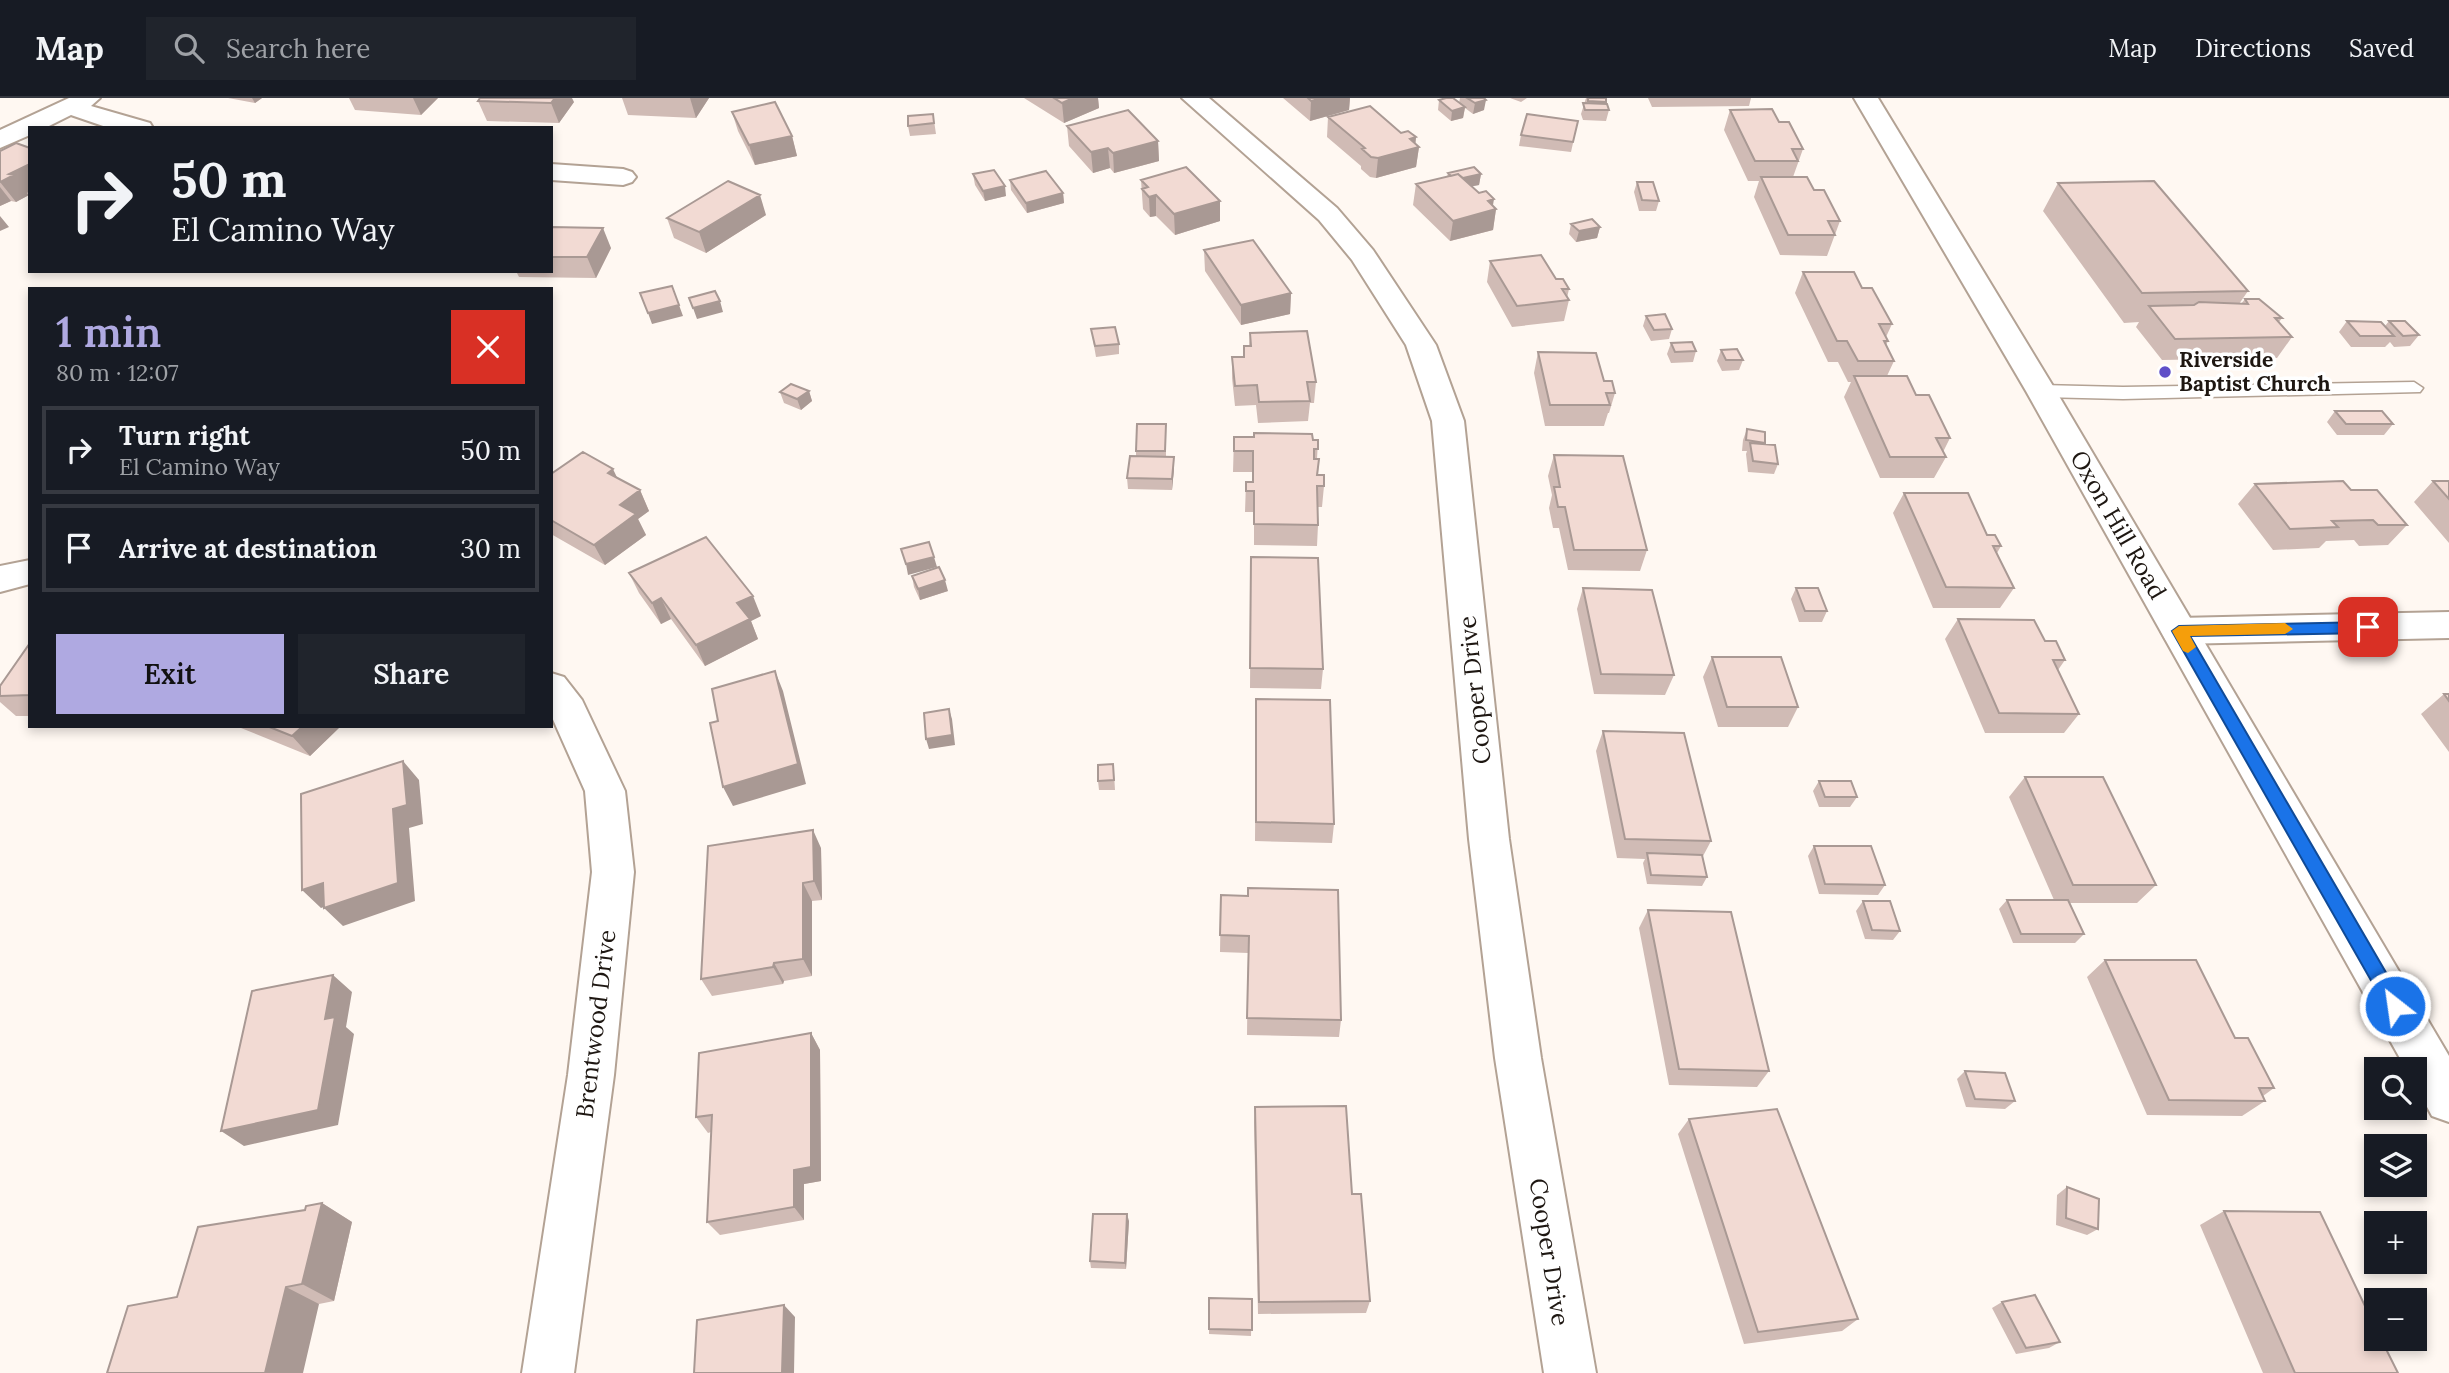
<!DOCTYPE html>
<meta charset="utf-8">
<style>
:root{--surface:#171b24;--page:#20242c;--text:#f1f3f6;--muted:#9ea1a6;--line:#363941;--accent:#afa9e1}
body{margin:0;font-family:Lora,serif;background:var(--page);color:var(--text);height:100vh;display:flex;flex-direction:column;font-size:26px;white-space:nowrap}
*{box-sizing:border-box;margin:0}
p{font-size:23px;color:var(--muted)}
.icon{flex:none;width:38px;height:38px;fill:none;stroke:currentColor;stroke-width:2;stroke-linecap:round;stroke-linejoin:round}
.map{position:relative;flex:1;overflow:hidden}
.side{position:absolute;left:28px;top:189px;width:525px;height:441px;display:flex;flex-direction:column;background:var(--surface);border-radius:0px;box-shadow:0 4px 10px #0003}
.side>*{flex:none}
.hud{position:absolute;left:28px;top:28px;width:525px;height:147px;border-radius:0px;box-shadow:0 4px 10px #0003;background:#171b24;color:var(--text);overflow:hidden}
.controls{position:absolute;left:2364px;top:959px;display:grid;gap:14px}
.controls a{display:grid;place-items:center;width:63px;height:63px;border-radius:0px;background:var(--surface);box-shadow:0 4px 10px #0003;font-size:35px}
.pin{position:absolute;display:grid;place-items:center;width:60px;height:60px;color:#fff;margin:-30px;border-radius:14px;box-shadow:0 4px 10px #0006}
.me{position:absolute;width:77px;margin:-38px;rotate:330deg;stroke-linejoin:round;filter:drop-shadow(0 0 5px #0008)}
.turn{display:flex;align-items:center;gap:24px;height:147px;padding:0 28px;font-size:32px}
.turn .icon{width:91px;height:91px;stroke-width:2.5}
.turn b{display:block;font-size:49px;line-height:60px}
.round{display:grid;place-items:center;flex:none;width:74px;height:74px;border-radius:0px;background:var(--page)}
.overview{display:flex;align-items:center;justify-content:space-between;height:119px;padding:0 28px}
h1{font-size:42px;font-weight:600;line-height:52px;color:var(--accent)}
.primary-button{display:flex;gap:14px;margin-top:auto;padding:14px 28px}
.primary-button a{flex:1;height:80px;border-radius:0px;background:var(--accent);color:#111;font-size:28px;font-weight:600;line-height:80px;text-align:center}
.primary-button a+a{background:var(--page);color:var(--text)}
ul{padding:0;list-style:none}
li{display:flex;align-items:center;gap:21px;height:88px;margin:0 14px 10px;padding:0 14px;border:4px solid var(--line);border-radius:0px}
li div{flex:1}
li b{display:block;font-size:26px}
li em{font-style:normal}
header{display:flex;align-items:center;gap:42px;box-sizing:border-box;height:98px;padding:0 35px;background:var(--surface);border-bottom:2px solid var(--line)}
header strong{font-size:33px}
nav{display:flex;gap:38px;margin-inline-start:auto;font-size:24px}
.search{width:490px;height:63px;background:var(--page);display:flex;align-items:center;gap:18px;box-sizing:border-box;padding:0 24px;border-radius:0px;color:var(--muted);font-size:26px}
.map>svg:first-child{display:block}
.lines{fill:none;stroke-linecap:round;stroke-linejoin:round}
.service-casing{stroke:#b3a294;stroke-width:3}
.minor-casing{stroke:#b3a294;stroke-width:4}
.secondary-casing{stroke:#b3a294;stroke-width:4}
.service{fill:#fff;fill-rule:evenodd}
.minor{fill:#fff;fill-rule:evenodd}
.secondary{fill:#fff;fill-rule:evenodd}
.wall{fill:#d0bbb5}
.shaded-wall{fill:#a99994}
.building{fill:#f2dad3;stroke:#a99994;stroke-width:2}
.route{fill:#1a73e8;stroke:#114b97;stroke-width:2}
.slow{fill:#f59e0b}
.poi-dot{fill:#5f4fc8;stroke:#fff;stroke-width:2.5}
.labels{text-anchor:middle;stroke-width:7;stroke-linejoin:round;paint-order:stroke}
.far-poi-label{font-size:21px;font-weight:bold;fill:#1e1712;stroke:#fff;text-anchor:start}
.street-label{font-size:24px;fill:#1e1712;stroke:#fff}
</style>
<header>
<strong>Map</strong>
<div class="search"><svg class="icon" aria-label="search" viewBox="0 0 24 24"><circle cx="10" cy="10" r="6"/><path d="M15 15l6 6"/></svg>Search here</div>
<nav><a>Map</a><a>Directions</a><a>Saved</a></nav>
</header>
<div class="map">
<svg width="2449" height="1275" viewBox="0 0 2449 1275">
<rect width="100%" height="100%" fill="#fff8f2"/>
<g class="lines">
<defs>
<path id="service" d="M2414,284L2423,290L2420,294L2123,301L2041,299L2032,293L2041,287L2123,289Z"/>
<path id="minor" d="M69,0H100L91,8L150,25L153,30H109L71,17L45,30H30V37L0,50V32Z
M1182,0H1209L1337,110L1373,152L1436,247L1464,323L1509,741L1541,960L1596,1275H1544L1495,960L1469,741L1432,323L1406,247L1352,162L1319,122Z
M551,66L623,71L632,74L636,79L632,84L623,87L551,82Z
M30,462V486L0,494V468Z
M2449,514V540L2179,546L2166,542L2161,533L2166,524L2179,520Z
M551,575L564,579L582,602L625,693L634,774L614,977L574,1275H522L568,977L592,774L585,693L551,617Z"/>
<path id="secondary" d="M1854,0H1878L2056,293L2449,958V1024L2432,1018L2415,987V971H2406L2026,293Z"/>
</defs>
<use href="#service" class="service-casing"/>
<use href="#minor" class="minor-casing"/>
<use href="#secondary" class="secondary-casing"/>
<use href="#service" class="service"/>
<use href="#minor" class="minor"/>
<use href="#secondary" class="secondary"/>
</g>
<path class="wall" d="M228,0H262L255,5Z
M349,0H438L421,17L355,12Z
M622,0H709L696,20L628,17Z
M1024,0H1098L1099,10L1064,25Z
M1283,0H1350L1349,12L1310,23Z
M1460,0H1484V12L1473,16L1465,10L1463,20L1451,23L1438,12L1439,2L1459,5Z
M1510,0H1527L1521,4Z
M1586,0H1606V6L1609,12L1606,23L1583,22L1581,16Z
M1648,0H1751L1749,8L1652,9Z
M478,3L574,4L559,25L487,23Z
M1730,12L1779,24L1803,51L1793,79L1814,92L1840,123L1827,158L1780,157L1754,99L1759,83H1748L1724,32Z
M732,14L792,38L797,58L755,67L738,33Z
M933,16L936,36L910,38L908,28Z
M1328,19L1401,35L1416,39L1415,46L1419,49L1416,69L1376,80L1370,79L1361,71V68L1327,39Z
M1578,23L1571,54L1519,48L1521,37Z
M1067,28L1158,43L1159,63L1114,75L1110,70L1093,75L1069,48Z
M30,50V93L27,95L29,97L16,104L11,103L0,108V53Z
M1448,75L1481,76L1479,87L1472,88L1496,111L1493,132L1450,143L1413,107L1416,86L1447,79Z
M973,76L1006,98L985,103L975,87Z
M1010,82L1063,95L1064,105L1027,115L1011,92Z
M1141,82L1220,103V123L1175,137L1156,118L1150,119L1143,111Z
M1637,84L1659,103L1656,113H1639L1634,94Z
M2058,85L2248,193L2239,206H2241L2245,201L2282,220L2279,224L2292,239L2277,260L2162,262L2136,229L2139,224L2124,225L2043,113Z
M766,117L706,155L674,140L667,120Z
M1571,126L1600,129L1597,140L1576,144L1569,136Z
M551,129L611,150L596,180L519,179L516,173H551Z
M1204,152L1291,195L1290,216L1241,227L1205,173Z
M1490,163L1556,181L1569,191L1567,200L1569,202L1564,223L1512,229L1487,184Z
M1803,174L1862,190L1892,226L1886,239L1888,243L1886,247L1894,263L1887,278L1916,297L1950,340L1943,354L1946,359L1934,380H1880L1844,299L1851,284H1848L1838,264H1828L1795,195Z
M1646,218L1672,231L1669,241L1651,243L1643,228Z
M2347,223L2385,228L2389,223L2419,237L2410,248L2394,249L2390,244L2385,249H2351L2339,234Z
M1091,231L1119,246V256L1096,259Z
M1250,235L1316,284L1314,305H1310L1308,323L1258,325L1256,307L1235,308L1232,280V259H1243L1244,248H1249Z
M1671,245L1696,253L1693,264L1671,265L1667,256Z
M1721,252L1743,262L1739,272L1722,273L1717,263Z
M1538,254L1604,283L1615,295L1609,315H1608L1604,328H1545L1534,275Z
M809,293L812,303L801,312L784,305L780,294Z
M2335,313L2393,326L2384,337H2337L2327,324Z
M1166,326V359H1174V370L1172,392L1128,391L1127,380L1136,359V353Z
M1747,331L1765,345V346L1778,366L1774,376L1748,374L1746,356L1747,353H1742L1743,342Z
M1234,339L1318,342L1317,361H1319L1318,377L1324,388L1322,409H1318V427L1317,448L1254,447V414H1245L1246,384H1253V374H1233Z
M1554,357L1647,452L1640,473L1568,472L1559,430H1553L1549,410L1552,397L1548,378Z
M551,376L618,380L640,392L649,413L638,421L646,437L605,467L551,436Z
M2433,383H2449V445L2414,404Z
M2255,386L2351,392L2407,427L2388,447L2359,448L2354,442L2326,443L2319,450L2273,452L2238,406Z
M1904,395L1987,437L2001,448L1997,455L2014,490L2000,510H1933L1893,415Z
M1251,459L1323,571L1321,591L1250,590Z
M629,475L761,518L751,523L758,541L705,568L671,521L661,526L639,495Z
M912,478L948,493L920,502L914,489Z
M1583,490L1674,577L1665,597L1594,596L1577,511Z
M1796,490L1827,513L1822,524H1799L1791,501Z
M1958,521L2045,543L2065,562L2058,572L2079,616L2064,635H1985L1945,541Z
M30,545V618H16L0,604V588Z
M1712,559L1798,609L1788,629H1718L1703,579Z
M2444,596H2449V654L2421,616Z
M1256,621L1334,726L1332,745L1255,743Z
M236,628H341L310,658Z
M1603,633L1711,743L1702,760L1707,779L1702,788L1647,786L1643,765L1645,761L1617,760L1596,653Z
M1114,676L1115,692H1099L1098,683Z
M2025,679L2156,787L2137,805H2070L2084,836L2075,845H2013L1999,811L2007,802H2054L2009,699Z
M1819,683L1857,699L1850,709H1819L1813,693Z
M1814,748L1885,787L1878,797L1819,796L1808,758Z
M821,750L822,802L812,803V878L784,883L783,886L712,898L701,881Z
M1221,797L1341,922L1339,939L1247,937L1248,855L1220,854Z
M1863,803L1900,833L1893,842L1865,841L1856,813Z
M1648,812L1769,973L1757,989L1669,987L1639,830Z
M2105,862L2235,940L2274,990L2263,998L2265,1003L2242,1018L2147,1017L2087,879Z
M811,935L820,952L821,1083L804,1086V1122L720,1137L707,1124L711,1034L708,1035L696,1019Z
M1965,973L2015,1003L2005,1011L1966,1009L1957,981Z
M1255,1009L1352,1096L1370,1203L1366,1215L1258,1216L1254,1024Z
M1689,1021L1858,1221L1842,1233L1744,1246L1678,1036Z
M2067,1089L2098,1131L2087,1137L2056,1127L2057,1097Z
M322,1105L352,1124L334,1203L319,1206L177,1199L305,1112Z
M2224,1113L2398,1275H2263L2200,1127Z
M1129,1123L1126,1171L1091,1170L1090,1163Z
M1209,1200L1252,1201L1251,1238L1209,1236Z
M2002,1204L2060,1244L2049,1250L2016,1256L1992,1210Z"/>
<path class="shaded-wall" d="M252,0H262L255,5Z
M413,0H438L421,17Z
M555,0H572L574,4L559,25L551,5Z
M690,0H709L696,20Z
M1073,0H1098L1099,10L1064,25L1062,5Z
M1322,0H1350L1349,12L1310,23L1311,3Z
M1486,2L1484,12L1473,16L1475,5Z
M1465,9L1463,20L1451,23L1452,13Z
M792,38L797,58L755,67L749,47Z
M1416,39L1415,50L1419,49L1416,69L1376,80L1378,60L1410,41Z
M1158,43L1159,63L1114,75L1113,55Z
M1108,50L1110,70L1093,75L1091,54Z
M30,66V93L27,95L29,97L16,104L0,84L9,76Z
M1481,76L1479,87L1453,92L1454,82Z
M1005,88L1006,98L985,103L983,93Z
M0,89L11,103L0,108Z
M1063,95L1064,105L1027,115L1026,105Z
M760,97L766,117L706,155L699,134Z
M1156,97V118L1150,119L1149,99Z
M1494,101L1492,113L1496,111L1493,132L1450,143L1453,123L1488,103Z
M1220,103V123L1175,137L1174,116Z
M0,118L9,129L0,133Z
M1600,129L1597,140L1576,144L1579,133Z
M603,130L611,150L596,180L587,159Z
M1291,195L1290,216L1241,227V207Z
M720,203L723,214L697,221L693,210Z
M679,207L683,218L652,226L648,215Z
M809,293L812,303L801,312L797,301Z
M1174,359V370L1172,392V381Z
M613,371L623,392L608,375Z
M640,392L649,413L638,421L646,437L605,467L594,447L620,407Z
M934,459L937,469L908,477L906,466Z
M945,482L948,493L920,502L918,491Z
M753,498L761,518L751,523L758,541L705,568L696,547L737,505Z
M661,500L671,521L661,526L652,505Z
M775,573L783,593L806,686L733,708L723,689Z
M949,611L952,621L955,647L929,651L926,641Z
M303,628H341L310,658L292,638Z
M403,663L419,682L423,726L409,730L415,803L343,828L324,810L393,711Z
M813,732L821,750L822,802L814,783Z
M323,785L342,803L321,810L302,792Z
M803,785L812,803V878L803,861Z
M774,865L784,883L783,886L773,869Z
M333,877L352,894L346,929L354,936L338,1027L244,1048L221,1033L325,921Z
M811,935L820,952L821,1083L804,1086V1122L794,1109V1072Z
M322,1105L352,1124L334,1203L302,1186Z
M1127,1116L1129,1123L1126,1171L1125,1165Z
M286,1189L319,1206L303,1275H265Z
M784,1207L795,1219L794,1275H782Z"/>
<path class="building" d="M480,0H555L551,5L478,3Z
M1054,0H1073L1062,5Z
M1308,0H1322L1311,3Z
M1446,0H1453L1465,9L1452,13L1439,2Z
M1467,0H1484L1486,2L1475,5Z
M1588,0H1606V4L1588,3Z
M775,4L792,38L749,47L732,14Z
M1583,5L1607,6L1609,12H1585Z
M1370,8L1401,35L1408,33L1416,39L1410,41L1419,49L1378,60L1371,59L1362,51L1365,50L1328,19Z
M1772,11L1779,24H1789L1803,51H1792L1798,63H1755L1730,12Z
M1128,12L1158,43L1113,55L1108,50L1091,54L1067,28Z
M933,16L934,25L908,28V18Z
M1527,16L1578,23L1573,44L1521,37Z
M16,45L30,50V66L9,76L14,77L0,84V53Z
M1186,69L1220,103L1174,116L1156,97L1149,99L1142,91L1148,89L1141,82Z
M1474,69L1481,76L1463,80L1458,76L1451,78L1448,75Z
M994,72L1005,88L983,93L973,76Z
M1046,73L1063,95L1026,105L1010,82Z
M1458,76L1479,95L1486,93L1494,101L1488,103L1496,111L1453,123L1416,86Z
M1761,79H1807L1814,92H1824L1840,123H1828L1835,137H1788Z
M728,83L760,97L699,134L667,120Z
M2154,83L2248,193L2142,195L2058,85Z
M1637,84H1653L1659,103L1642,102Z
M1592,121L1600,129L1579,133L1571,126Z
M551,129L603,130L587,159H551Z
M1253,142L1291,195L1241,207L1204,152Z
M1541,157L1556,181H1563L1569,191H1562L1569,202L1517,208L1490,163Z
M1803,174H1854L1862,190H1872L1892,226H1879L1888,243H1884L1894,263H1858L1847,243H1837Z
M672,188L679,207L648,215L640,195Z
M715,193L720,203L693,210L689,200Z
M2245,201H2259L2282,220H2275L2292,239L2175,241L2149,208L2194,207L2199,204L2248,206Z
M1665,216L1672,231L1654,232L1646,218Z
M2347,223L2381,224L2394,238H2360Z
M2389,223H2405L2419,237L2403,238Z
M1115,229L1119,246L1095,248L1091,231Z
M1307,233L1316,284H1307L1310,303L1259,304L1257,287L1235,288L1232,259H1244V248H1251L1250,235Z
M1692,244L1696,253L1675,254L1671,245Z
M1737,251L1743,262H1726L1721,252Z
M1538,254L1596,255L1604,283H1612L1615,295H1606L1610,307H1550Z
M1854,278H1907L1916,297H1929L1950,340H1936L1946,359H1890Z
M791,286L809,293L797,301L780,294Z
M2335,313H2382L2393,326H2346Z
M1137,326H1166L1165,353H1136Z
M1747,331L1765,334V345L1746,342Z
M1254,335L1312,336L1313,342H1318V351H1314V361H1319L1317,377H1324V388H1317L1318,427L1254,426V393H1246V384H1253V353H1234V339H1254Z
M1750,345L1775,347L1778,366L1753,363Z
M583,354L613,371L608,375L640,392L620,407L636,416L594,447L551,422V376Z
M1554,357L1623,358L1647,452H1574L1565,409H1558L1554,389H1560Z
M1130,358L1174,359L1172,381L1127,380Z
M2343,383L2351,392H2377L2407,427H2378L2373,422L2332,423L2338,429L2290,431L2255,386Z
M2433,383H2449V401Z
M1904,395H1968L1987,437H1995L2001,448H1993L2014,490L1946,489Z
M706,439L753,498L737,505L750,521L696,547L661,500L652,505L629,475Z
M929,444L934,459L906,466L901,451Z
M1251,459L1318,460L1323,571L1250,570Z
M939,469L945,482L918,491L912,478Z
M1583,490L1652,492L1674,577L1601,576Z
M1796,490H1818L1827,513H1805Z
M1958,521L2034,522L2045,543H2056L2065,562H2053L2079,616L1999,615Z
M30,545V597L0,598V588Z
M1712,559H1781L1798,609H1727Z
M775,573L798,666L723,689L710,625L718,623L712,591Z
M2444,596H2449V603Z
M1256,601L1330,602L1334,726L1256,724Z
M949,611L952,637L926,641L924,615Z
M267,628H303L292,638Z
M1603,633L1684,635L1711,743L1625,741Z
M403,663L407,707L393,711L398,785L324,810L323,785L302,792L301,696Z
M1113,666L1114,682L1098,683V667Z
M2025,679H2103L2156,787H2073Z
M1819,683H1851L1857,699H1825Z
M813,732L814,783L803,785V861L774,865L773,869L701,881L708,748Z
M1814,748H1871L1885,787L1825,786Z
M1647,755L1702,757L1707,779L1651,777Z
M1248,790L1338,792L1341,922L1247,920L1249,838L1220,837L1221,797L1248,798Z
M2007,802H2068L2084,836H2021Z
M1863,803H1890L1900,833L1872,832Z
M1648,812L1731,814L1769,973L1679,971Z
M2105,862H2196L2235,940H2248L2274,990H2259L2265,1003L2169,1002Z
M333,877L325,921L335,919L318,1012L221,1033L252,893Z
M811,935V1069L794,1072V1109L707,1124L712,1017L696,1019L699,955Z
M1965,973L2005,975L2015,1003L1975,1001Z
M1346,1008L1352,1096H1361L1370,1203L1259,1204L1255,1009Z
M1777,1011L1858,1221L1758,1234L1689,1021Z
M2067,1089L2099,1101L2098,1131L2066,1120Z
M322,1105L302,1186L286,1189L265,1275H107L128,1208L177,1199L198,1129L305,1112L306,1108Z
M2224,1113L2320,1114L2376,1231V1241H2381L2398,1275H2295Z
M1093,1116H1127L1125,1165L1090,1163Z
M2035,1197L2060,1244L2026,1250L2002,1204Z
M1209,1200L1252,1201V1232L1209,1231Z
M784,1207L782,1275H694L697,1222Z"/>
<path class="route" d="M2368,524L2376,529L2368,535L2190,538L2402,902L2404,908L2402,914L2395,916L2389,914L2172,533L2179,528Z"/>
<path class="slow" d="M2285,525L2293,531L2285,536L2190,538L2196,549L2188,555L2183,553L2172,533L2179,528Z"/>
<circle class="poi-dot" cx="2165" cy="274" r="7"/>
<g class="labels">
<g class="far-poi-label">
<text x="2179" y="269">Riverside<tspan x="2179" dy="24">Baptist Church</tspan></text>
</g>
<g class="street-label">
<text transform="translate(2118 427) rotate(60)" y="8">Oxon Hill Road</text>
<text transform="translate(1475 592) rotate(-96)" y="8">Cooper Drive</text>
<text transform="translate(596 926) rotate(-83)" y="8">Brentwood Drive</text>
<text transform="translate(1549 1154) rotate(81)" y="8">Cooper Drive</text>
</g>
</g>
</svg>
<div class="controls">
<a><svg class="icon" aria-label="search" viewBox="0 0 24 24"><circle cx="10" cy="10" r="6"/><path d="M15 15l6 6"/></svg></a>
<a><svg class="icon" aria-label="layers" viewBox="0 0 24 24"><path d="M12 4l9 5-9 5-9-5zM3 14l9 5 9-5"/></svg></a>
<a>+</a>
<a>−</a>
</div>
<div class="pin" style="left:2368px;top:529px;background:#d93025"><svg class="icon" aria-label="arrive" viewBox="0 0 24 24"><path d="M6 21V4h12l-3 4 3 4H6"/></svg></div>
<svg class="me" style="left:2395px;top:908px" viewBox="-20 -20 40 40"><circle r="17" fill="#1a73e8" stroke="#fff" stroke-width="3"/><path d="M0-11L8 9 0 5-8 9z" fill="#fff"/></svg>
<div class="hud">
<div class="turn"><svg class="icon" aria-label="right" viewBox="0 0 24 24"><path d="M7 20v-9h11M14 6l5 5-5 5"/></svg><div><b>50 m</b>El Camino Way</div></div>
</div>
<section class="side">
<div class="overview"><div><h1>1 min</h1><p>80 m · 12:07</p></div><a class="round" style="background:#d93025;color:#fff"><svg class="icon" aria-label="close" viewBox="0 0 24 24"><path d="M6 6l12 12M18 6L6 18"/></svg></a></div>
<ul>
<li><svg class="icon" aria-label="right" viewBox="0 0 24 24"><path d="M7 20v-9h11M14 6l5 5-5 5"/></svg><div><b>Turn right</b><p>El Camino Way</p></div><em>50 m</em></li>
<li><svg class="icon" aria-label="arrive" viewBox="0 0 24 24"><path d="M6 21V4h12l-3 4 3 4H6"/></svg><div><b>Arrive at destination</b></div><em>30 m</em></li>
</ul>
<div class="primary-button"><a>Exit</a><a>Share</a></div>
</section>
</div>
